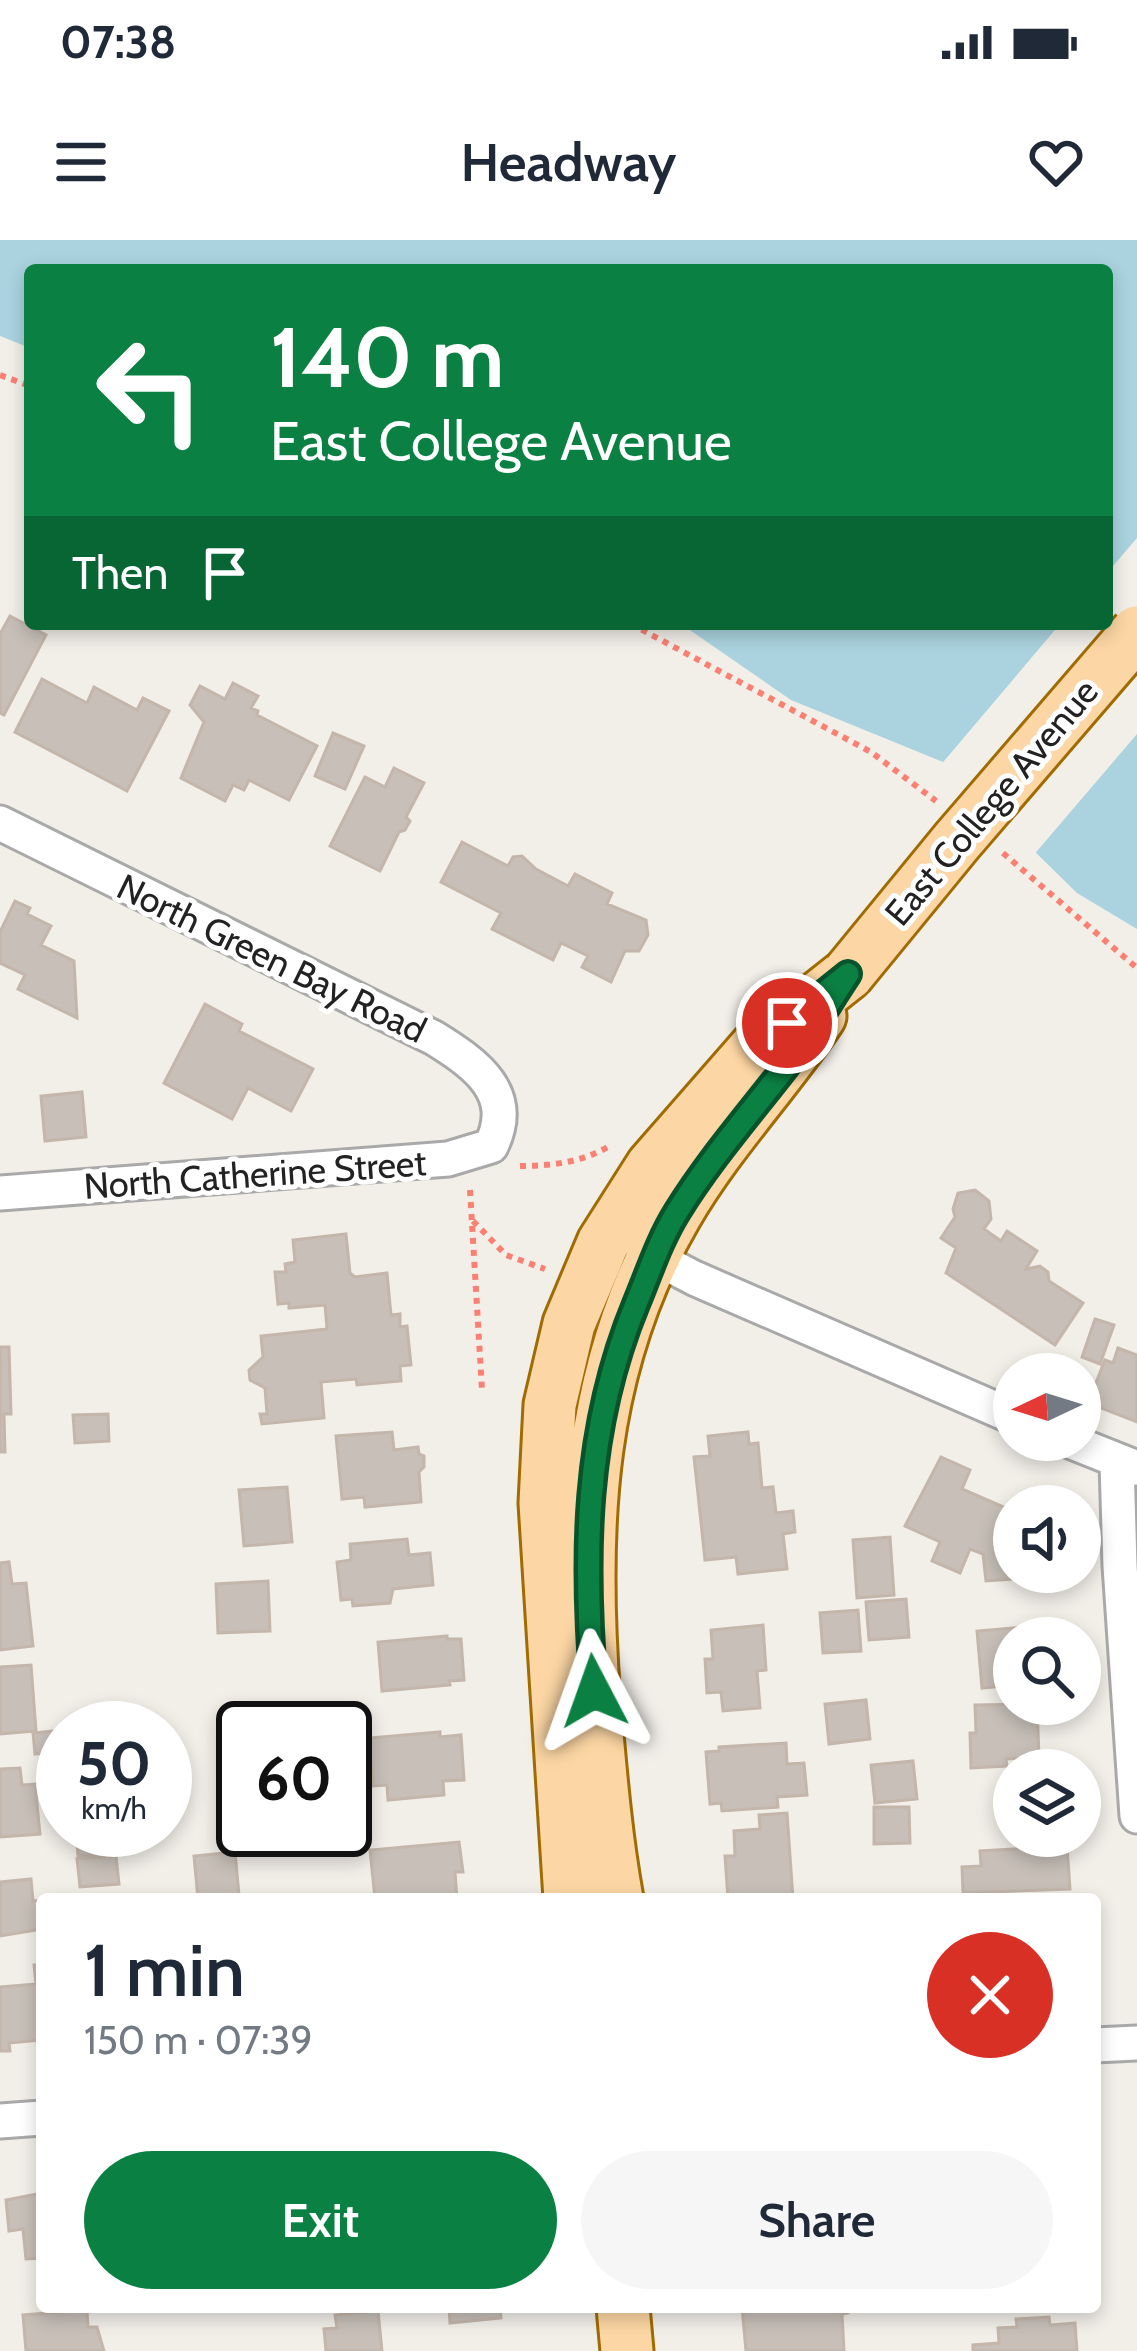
<!DOCTYPE html>
<meta charset="utf-8">
<style>
:root{--surface:#fff;--page:#f6f6f7;--text:#1f2937;--muted:#747a83;--accent:#0b8043}
body{margin:0;font-family:Cabin,sans-serif;background:var(--page);color:var(--text);height:100vh;display:flex;flex-direction:column;font-size:45px;white-space:nowrap}
*{box-sizing:border-box;margin:0}
p{font-size:39px;color:var(--muted)}
.icon{flex:none;width:66px;height:66px;fill:none;stroke:currentColor;stroke-width:2;stroke-linecap:round;stroke-linejoin:round}
.map{position:relative;flex:1;overflow:hidden}
.panel{position:absolute;left:36px;top:1653px;width:1065px;height:420px;display:flex;flex-direction:column;background:var(--surface);border-radius:12px;box-shadow:0 6px 18px #0003}
.panel>*{flex:none}
.top-card{position:absolute;left:24px;top:24px;width:1089px;height:366px;border-radius:12px;box-shadow:0 6px 18px #0003;background:#0b8043;color:#fff;overflow:hidden}
.needle{width:78px;rotate:266deg}
.tools{position:absolute;left:993px;top:1113px;display:grid;gap:24px}
.tools a{display:grid;place-items:center;width:108px;height:108px;border-radius:50%;background:var(--surface);box-shadow:0 6px 18px #0003;font-size:60px}
.speed{position:absolute;left:36px;top:1461px;display:flex;gap:24px;font-size:60px;font-weight:700;text-align:center}
.speed>*{display:grid;place-content:center;width:156px;height:156px;border-radius:50%;background:var(--surface);box-shadow:0 6px 18px #0003;line-height:1}
.speed small{font-size:30px;font-weight:400}
.speed .limit{border:6px solid #111;border-radius:18px;background:#fff;color:#111}
.pin{position:absolute;display:grid;place-items:center;width:102px;height:102px;color:#fff;margin:-51px;border:6px solid #fff;border-radius:50%;box-shadow:0 3px 12px #0007}
.me{position:absolute;width:132px;margin:-66px;rotate:356deg;stroke-linejoin:round;filter:drop-shadow(0 0 9px #0008)}
.turn{display:flex;align-items:center;gap:42px;height:252px;padding:0 48px;font-size:54px}
.turn .icon{width:156px;height:156px;stroke-width:2.5}
.turn b{display:block;font-size:84px;line-height:102px}
.then{display:flex;align-items:center;height:114px;padding:0 48px;background:#0003;gap:24px;font-size:45px}
.round{display:grid;place-items:center;flex:none;width:126px;height:126px;border-radius:63px;background:var(--page)}
.headline{display:flex;align-items:center;justify-content:space-between;height:204px;padding:0 48px}
h1{font-size:72px;font-weight:600;line-height:90px}
.button{display:flex;gap:24px;margin-top:auto;padding:24px 48px}
.button a{flex:1;height:138px;border-radius:72px;background:var(--accent);color:#fff;font-size:48px;font-weight:600;line-height:138px;text-align:center}
.button a+a{background:var(--page);color:var(--text)}
.status{display:flex;justify-content:space-between;align-items:center;height:84px;padding:0 60px;background:var(--surface);direction:ltr}
.status svg{height:33px;fill:currentColor}
header{display:flex;justify-content:space-between;align-items:center;height:156px;padding:0 48px;background:var(--surface);font-size:54px;font-weight:600}
.map>svg:first-child{display:block}
.water{fill:#aad3df}
.pier{fill:#f2efe9}
.building{fill:#c7bfb8;stroke:#c4b6ab;stroke-width:3}
.lines{fill:none;stroke-linecap:round;stroke-linejoin:round}
.minor-casing{stroke:#a9a9a9;stroke-width:39}
.primary-casing{stroke:#a06b00;stroke-width:57}
.path{stroke:#fa8072;stroke-width:6;stroke-dasharray:6 6;stroke-linecap:butt}
.minor{stroke:#fff;stroke-width:33}
.primary{stroke:#fcd6a4;stroke-width:51}
.primary-bridge-casing{stroke:#a06b00;stroke-width:57;stroke-linecap:butt}
.primary-bridge{stroke:#fcd6a4;stroke-width:51}
.route-casing{stroke:#07532c;stroke-width:30}
.route{stroke:#0b8043;stroke-width:21}
.labels{text-anchor:middle;stroke-width:10;stroke-linejoin:round;paint-order:stroke}
.street-label{font-size:36px;fill:#222;stroke:#fff}
</style>
<div class="status"><b>07:38</b><svg viewBox="0 0 49 12"><path d="M0 12V9h3v3zM5 12V6h3v6zM10 12V3h3v9zM15 12V0h3v12zM26 1h20v11H26zM47 4h2v5h-2z"/></svg></div>
<header><svg class="icon" aria-label="menu" viewBox="0 0 24 24"><path d="M4 6h16M4 12h16M4 18h16"/></svg>Headway<svg class="icon" aria-label="heart" viewBox="0 0 24 24"><path d="M12 20l-8-8c-3-5 5-10 8-4 3-6 11-1 8 4z"/></svg></header>
<div class="map">
<svg width="1137" height="2111" viewBox="0 0 1137 2111">
<rect width="100%" height="100%" fill="#f2efe9"/>
<path class="water" d="M0,0H1137V689L1077,653L943,522L791,460L681,384H1107V30H30V108L0,96Z"/>
<path class="pier" d="M1137,298V494L1032,617L939,527L1060,384H1107V333Z"/>
<path class="building" d="M10,376L46,395L4,475L0,473V394Z
M42,439L87,463L94,447L137,470L143,458L169,471L127,551L15,492Z
M233,443L258,456L251,468L258,471L257,475L317,506L289,560L249,540L244,550L233,545L225,561L181,538L204,482L190,465L200,446L225,459Z
M333,493L364,506L345,549L315,536Z
M394,528L424,543L406,577L410,581L405,590L399,592L380,631L330,606L365,537L385,547Z
M462,602L508,626L513,617L522,616L536,629L568,646L575,634L612,653L607,664L646,680L648,695L639,711H625L611,742L582,727L588,716L561,703L553,720L492,689L501,673L441,642Z
M15,661L30,668L27,674L51,686L41,705L74,721L77,778L18,749L25,735L0,723V692Z
M205,764L242,784L239,791L313,829L291,871L248,848L232,879L164,843Z
M82,852L86,897L45,901L41,856Z
M975,950L989,961L991,979L984,989L1001,1001L1007,991L1037,1011L1026,1029L1040,1026L1048,1032L1049,1041L1083,1063L1055,1105L946,1033L956,1008L941,998L955,977L953,969L958,953Z
M346,994L350,1033L355,1037L387,1033L391,1075L400,1074V1087L407,1086L411,1125L400,1126L401,1141L357,1145L356,1139L321,1142L324,1178L262,1184L260,1174H267L265,1148L250,1140L249,1130L263,1117L261,1096L327,1089L325,1065L289,1068V1063L278,1064L275,1032H286L285,1024L295,1022L293,1000Z
M1095,1079L1114,1085L1100,1124L1082,1117Z
M0,1107H9L11,1174H4L5,1212H0Z
M1118,1108L1137,1115V1182L1088,1163L1105,1120L1113,1123Z
M108,1174L109,1201L75,1203L73,1175Z
M392,1192L394,1210L418,1207L419,1214L424,1216V1227L419,1232L421,1262L365,1267L364,1257L342,1259L336,1196Z
M748,1192L749,1204L758,1203L762,1248L773,1247L776,1273L793,1271L795,1292L783,1294L787,1329L738,1334L736,1317L705,1320L694,1217L710,1216L708,1196Z
M941,1217L970,1230L962,1249L1006,1268L997,1288L1014,1296V1332H1029V1338L986,1341L983,1314L970,1309L960,1333L932,1321L940,1302L905,1286Z
M287,1247L292,1302L244,1306L239,1250Z
M890,1297L894,1355L857,1358L853,1300Z
M407,1299L409,1315L430,1313L433,1345L393,1349L390,1363L353,1366L352,1359L341,1360L337,1322L351,1320L350,1304Z
M9,1322L12,1344L26,1343L33,1406L0,1410V1323Z
M268,1341L270,1391L218,1393L216,1344Z
M906,1359L909,1397L869,1400L866,1362Z
M858,1370L861,1411L823,1413L820,1373Z
M763,1385L766,1430L757,1431L760,1468L723,1471L721,1452L707,1453L705,1419H713L711,1390Z
M1036,1386L1037,1393L1049,1392L1050,1398H1014V1445L982,1448L977,1391Z
M447,1396V1399H461L464,1440L449,1441L450,1445L382,1451L378,1402Z
M31,1425L36,1491L0,1494V1427Z
M866,1460L870,1499L829,1504L825,1464Z
M1037,1464L1039,1517L1006,1519L1007,1526L971,1528L970,1493H976L975,1465Z
M335,1466L336,1488H292L291,1469Z
M63,1490V1511L35,1514L33,1493Z
M440,1492V1497L461,1495L464,1540L443,1541L444,1555L388,1560L387,1545L373,1546L369,1498Z
M786,1503L787,1524L804,1523L807,1555L777,1557L778,1567L722,1571L721,1563L710,1564L706,1512L719,1511V1507Z
M913,1521L917,1559L875,1563L871,1525Z
M20,1528L22,1545L35,1544L40,1594L0,1597V1529Z
M874,1567H909L910,1603L874,1604Z
M787,1573L793,1659H728L725,1616H735L734,1591L760,1589L759,1575Z
M76,1590H114L116,1613L78,1616Z
M459,1602L463,1632H455L457,1659H375L370,1610Z
M1067,1606L1070,1649L963,1653L962,1627L981,1626L980,1611Z
M235,1612L239,1655L198,1659L194,1616Z
M116,1616L119,1644L80,1647L77,1619Z
M31,1639L33,1661L42,1660V1689L0,1696V1642Z
M42,1724V1800L9,1803L10,1811H0V1747L36,1744L34,1725Z
M42,1953V2018L26,2019L23,1989L9,1991L6,1960Z
M449,2067H500L501,2078L450,2083Z
M742,2067H848V2073L842,2074L844,2111H746Z
M87,2070L88,2087H97L104,2111H26L23,2075Z
M378,2071L382,2111H326L324,2089L337,2088L335,2075Z
M1049,2077L1050,2085L1075,2083L1077,2111H973V2105L999,2103L998,2088L1017,2087L1016,2079Z"/>
<g class="lines">
<defs>
<path id="minor" d="M0,583L434,798C476,824 517,853 491,906L448,919L0,953
M654,1017L694,1038L1014,1177
M1067,1200L1137,1228
M1117,1222L1120,1326L1137,1576
M1095,1805L1137,1803
M0,1881L42,1878"/>
<path id="primary" d="M570,1659L545,1263L550,1165L569,1084L603,1003L652,926L756,807L848,734
M617,1659C605,1593 600,1527 594,1460C581,1289 587,1127 676,974C717,903 774,844 820,776
M623,2067L627,2111"/>
</defs>
<use href="#minor" class="minor-casing"/>
<use href="#primary" class="primary-casing"/>
<path class="path" d="M0,135L30,146
M631,384L871,512L936,561
M1003,613L1137,728
M520,926C552,926 584,922 611,905
M470,950L482,1150
M473,981L506,1015L545,1029"/>
<use href="#minor" class="minor"/>
<use href="#primary" class="primary"/>
<defs>
<path id="primary-bridge" d="M848,734L957,601L1137,392"/>
</defs>
<use href="#primary-bridge" class="primary-bridge-casing"/>
<use href="#primary-bridge" class="primary-bridge"/>
</g>
<g class="lines">
<defs>
<path id="route" d="M594,1451C583,1318 584,1190 636,1064C649,1033 659,1001 677,972C708,922 745,879 781,833C806,802 826,767 848,734L787,783"/>
</defs>
<use href="#route" class="route-casing"/>
<use href="#route" class="route"/>
</g>
<g class="labels">
<g class="street-label">
<text transform="translate(991 562) rotate(-50)" y="13">East College Avenue</text>
<text transform="translate(272 718) rotate(26)" y="13">North Green Bay Road</text>
<text transform="translate(255 934) rotate(-4)" y="13">North Catherine Street</text>
</g>
</g>
</svg>
<div class="tools">
<a><svg class="needle" viewBox="-14 -14 28 28"><path d="M0-13l5 13h-10z" fill="#e53935"/><path d="M0 13l5-13h-10z" fill="#747a83"/></svg></a>
<a><svg class="icon" aria-label="sound" viewBox="0 0 24 24"><path d="M4 9h4l5-4v14l-5-4H4zM17 9q2 3 0 6"/></svg></a>
<a><svg class="icon" aria-label="search" viewBox="0 0 24 24"><circle cx="10" cy="10" r="6"/><path d="M15 15l6 6"/></svg></a>
<a><svg class="icon" aria-label="layers" viewBox="0 0 24 24"><path d="M12 4l9 5-9 5-9-5zM3 14l9 5 9-5"/></svg></a>
</div>
<div class="speed"><div>50<small>km/h</small></div><div class="limit">60</div></div>
<div class="pin" style="left:787px;top:783px;background:#d93025"><svg class="icon" aria-label="arrive" viewBox="0 0 24 24"><path d="M6 21V4h12l-3 4 3 4H6"/></svg></div>
<svg class="me" style="left:594px;top:1451px" viewBox="-20 -20 40 40"><path d="M0-17L14 15 0 8-14 15z" fill="#0b8043" stroke="#fff" stroke-width="4"/></svg>
<div class="top-card">
<div class="turn"><svg class="icon" aria-label="left" viewBox="0 0 24 24"><path d="M17 20v-9H6M10 6l-5 5 5 5"/></svg><div><b>140 m</b>East College Avenue</div></div>
<div class="then">Then<svg class="icon" aria-label="arrive" viewBox="0 0 24 24"><path d="M6 21V4h12l-3 4 3 4H6"/></svg></div>
</div>
<section class="panel">
<div class="headline"><div><h1>1 min</h1><p>150 m · 07:39</p></div><a class="round" style="background:#d93025;color:#fff"><svg class="icon" aria-label="close" viewBox="0 0 24 24"><path d="M6 6l12 12M18 6L6 18"/></svg></a></div>
<div class="button"><a>Exit</a><a>Share</a></div>
</section>
</div>
